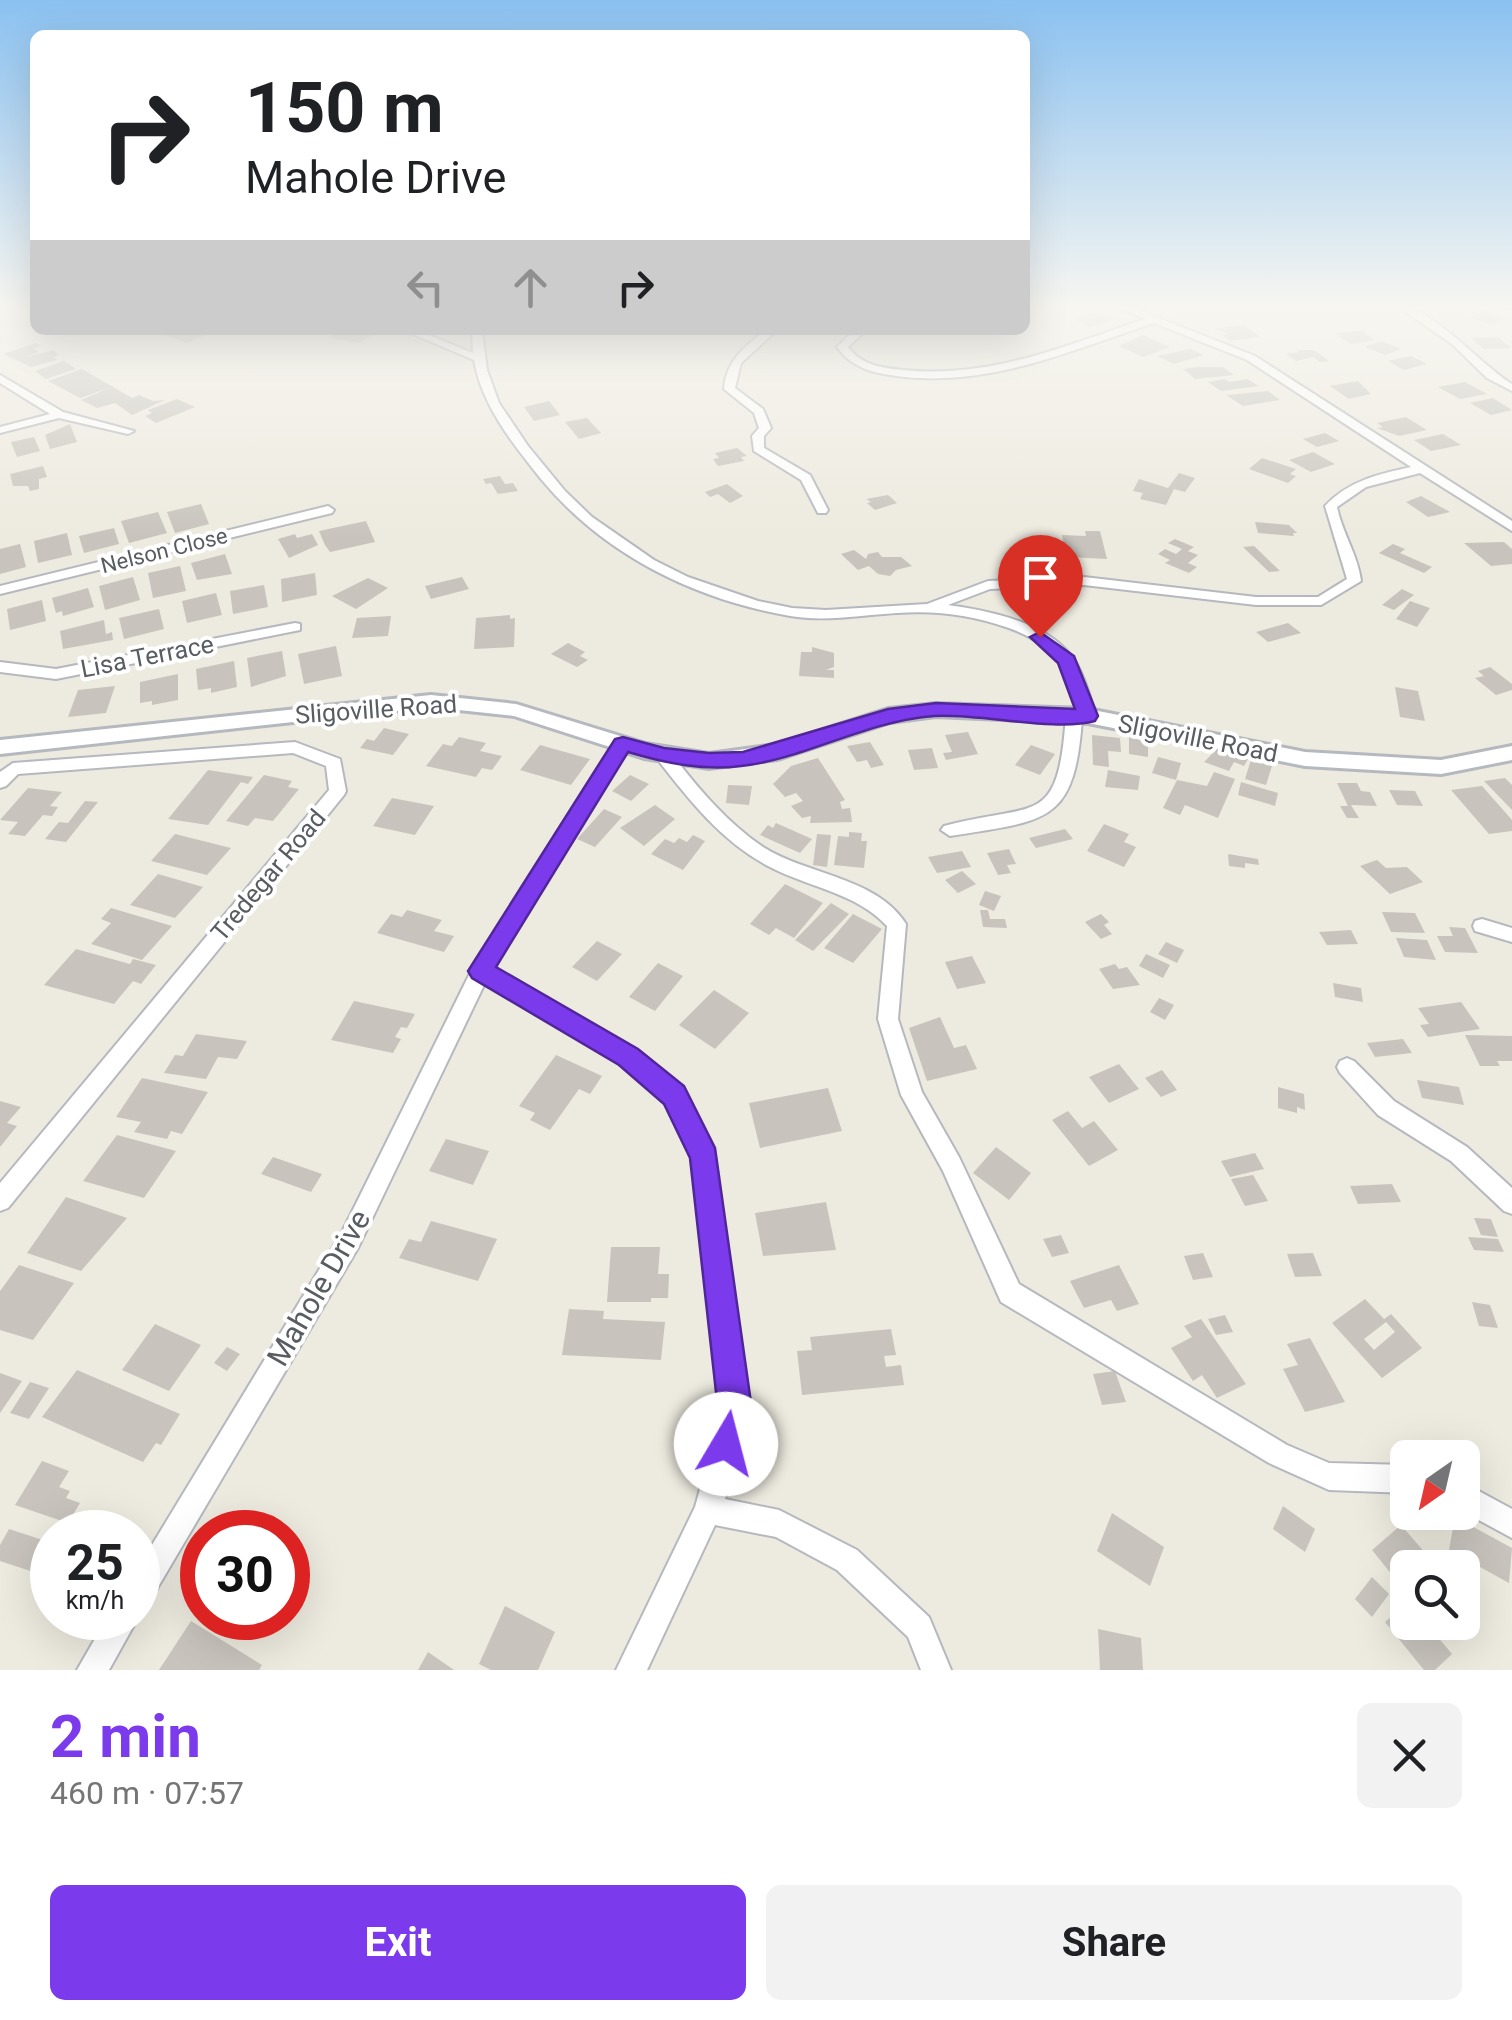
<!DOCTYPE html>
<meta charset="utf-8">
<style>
:root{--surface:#fff;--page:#f2f2f2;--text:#202124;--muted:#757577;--accent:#7c3aed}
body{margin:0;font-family:Roboto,sans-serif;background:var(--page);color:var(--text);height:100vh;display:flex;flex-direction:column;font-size:38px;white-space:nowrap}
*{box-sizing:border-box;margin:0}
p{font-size:32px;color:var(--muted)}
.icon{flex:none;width:55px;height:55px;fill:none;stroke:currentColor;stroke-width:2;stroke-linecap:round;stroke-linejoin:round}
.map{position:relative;height:1670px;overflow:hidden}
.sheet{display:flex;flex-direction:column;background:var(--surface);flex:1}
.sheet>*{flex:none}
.hud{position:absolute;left:30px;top:30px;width:1000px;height:305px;border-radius:15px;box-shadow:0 10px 40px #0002;background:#fff;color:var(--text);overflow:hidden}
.needle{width:65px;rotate:214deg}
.controls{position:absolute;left:1390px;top:1440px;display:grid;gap:20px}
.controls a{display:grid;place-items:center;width:90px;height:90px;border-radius:15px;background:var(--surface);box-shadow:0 10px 40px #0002;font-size:50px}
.speed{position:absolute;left:30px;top:1510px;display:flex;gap:20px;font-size:50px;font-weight:700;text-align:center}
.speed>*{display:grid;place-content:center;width:130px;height:130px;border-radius:50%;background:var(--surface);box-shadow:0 10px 40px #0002;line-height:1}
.speed small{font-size:25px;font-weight:400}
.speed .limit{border:15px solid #d22;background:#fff;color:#111}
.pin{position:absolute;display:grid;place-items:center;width:85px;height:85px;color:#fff;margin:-102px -42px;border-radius:50% 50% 50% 0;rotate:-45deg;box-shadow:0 0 10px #0007}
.pin .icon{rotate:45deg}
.me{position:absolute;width:110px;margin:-55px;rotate:8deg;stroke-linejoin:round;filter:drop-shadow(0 0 8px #0008)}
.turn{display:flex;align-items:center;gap:35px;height:210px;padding:0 50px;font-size:45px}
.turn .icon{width:130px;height:130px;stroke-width:2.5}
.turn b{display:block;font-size:70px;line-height:85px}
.lanes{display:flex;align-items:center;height:95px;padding:0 50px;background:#0003;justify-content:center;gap:50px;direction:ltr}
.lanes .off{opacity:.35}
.round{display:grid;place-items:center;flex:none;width:105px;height:105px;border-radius:15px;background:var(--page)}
.headline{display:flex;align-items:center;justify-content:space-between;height:170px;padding:0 50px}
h1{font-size:60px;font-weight:700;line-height:75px;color:var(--accent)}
.primary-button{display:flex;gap:20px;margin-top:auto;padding:20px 50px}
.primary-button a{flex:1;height:115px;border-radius:15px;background:var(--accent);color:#fff;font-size:40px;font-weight:700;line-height:115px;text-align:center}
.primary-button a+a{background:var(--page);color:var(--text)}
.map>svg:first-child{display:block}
.building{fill:#c8c4bd;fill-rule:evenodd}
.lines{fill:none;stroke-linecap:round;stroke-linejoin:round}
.minor-casing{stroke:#b5b8be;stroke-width:4}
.tertiary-casing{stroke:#b5b8be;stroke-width:6}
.minor{fill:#fff;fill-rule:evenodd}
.tertiary{fill:#fff;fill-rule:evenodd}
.route{fill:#7c3aed;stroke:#51269a;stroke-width:2.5}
.labels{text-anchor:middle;stroke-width:8;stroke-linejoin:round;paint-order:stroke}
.far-street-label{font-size:22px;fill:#585d62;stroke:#fff}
.street-label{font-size:25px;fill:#585d62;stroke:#fff}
.near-street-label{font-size:30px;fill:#585d62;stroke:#fff}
</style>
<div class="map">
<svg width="1512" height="1670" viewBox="0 0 1512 1670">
<rect width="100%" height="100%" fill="#edeadf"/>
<path class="building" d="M1483,310L1506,318L1492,325L1469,317Z
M1098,312L1114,320L1090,327L1074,319Z
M1244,325L1260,337L1230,341L1222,335L1228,334L1224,332L1214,329Z
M176,330H207L212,332L187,343L164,335Z
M341,330L361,333L379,330L360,343L329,338Z
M1362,331L1375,340L1350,344L1335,333Z
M1143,335L1170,347L1143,357L1119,346Z
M1498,337L1511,348L1484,349L1471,338Z
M1381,341L1401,349L1385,355L1365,347Z
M36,343L41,346L33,348L39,352L25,357L54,350L59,355L54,357L57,360L31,367L3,354Z
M1190,349L1204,355L1174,364L1157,356Z
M1296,350H1314L1329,361L1320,362L1313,357L1296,361L1286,354L1299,352Z
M1411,356L1427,364L1404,370L1388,361Z
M64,361L76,369L46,379L35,371Z
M1198,367H1223L1234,375L1195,379L1183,369Z
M82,369L132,398L139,395L153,401L165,400L132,415L115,403L97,408L81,400L109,388L80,398L48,381Z
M1224,379L1230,382L1247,379L1259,386L1221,391L1208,382Z
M1358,381L1371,394L1349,399L1330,386Z
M1465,382L1487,394L1460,399L1438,387Z
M1268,391L1280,400L1243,406L1226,395Z
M1493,398L1512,410L1491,415L1470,403Z
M177,399L195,407L156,423L145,416L152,413L148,410Z
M549,401L560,415L534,421L524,407Z
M1406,417L1427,430L1399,436L1377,428L1383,427L1377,423Z
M587,418L601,433L579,439L565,422Z
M70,424L77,442L50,449L45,435Z
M1325,433L1339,441L1317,447L1303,439Z
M1443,434L1461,445L1431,451L1414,440Z
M34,437L40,451L17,457L11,442Z
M737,448L747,456L741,457L744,461L718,466L713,459L719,458L715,453Z
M1313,452L1335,464L1311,472L1289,460Z
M1262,458L1296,469L1290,474L1296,476L1288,483L1249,469Z
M43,466L47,477L39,479V489L30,491L28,486H13L10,474Z
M1179,473L1195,478L1185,492L1174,489L1166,505L1140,499L1143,493L1133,491L1139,479L1168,488Z
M500,476L505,484L513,483L518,491L498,494L491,483L486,484L483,479Z
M727,484L743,496L730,503L718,494L710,497L705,492Z
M888,495L897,503L875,510L867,503L871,502L866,499Z
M1421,496L1450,512L1428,517L1406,502Z
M201,504L209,524L175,533L167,512Z
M158,512L167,533L129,543L121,521Z
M366,521L375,542L330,552L325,545L319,531Z
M1255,522L1289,525L1297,533H1293L1294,536L1258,533Z
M114,528L119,544L84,553L79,536Z
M1085,531H1100L1107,559L1066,557L1062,535L1086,536Z
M67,533L72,555L38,563L34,541Z
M295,534L297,538L312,534L318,545L289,558L278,539Z
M1175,539L1194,547L1188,551L1198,555L1188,563L1197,567L1189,573L1165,563L1170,560L1158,554L1165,549L1176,554L1182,549L1168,543Z
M1504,542L1512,549V564L1491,566L1464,543Z
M20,544L26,567L0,574V549Z
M1393,544L1405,549L1400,553L1432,567L1424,573L1379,553Z
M1254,546L1280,571L1269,572L1243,547Z
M854,550L866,559L868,554L878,552L882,557H901L912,566L896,570L890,576L878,574L869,566L858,570L841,554Z
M225,554L232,574L197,580L191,563Z
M180,566L186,591L153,598L148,573Z
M315,573L317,595L282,602L281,579Z
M133,577L140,600L105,610L99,586Z
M462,577L469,589L431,599L425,586Z
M368,578L388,588L356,609L332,596Z
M264,585L268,607L233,614L230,591Z
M88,588L94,607L63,616L62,611L56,613L52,598Z
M1402,589L1414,595L1394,610L1382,605Z
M216,593L222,615L187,623L182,601Z
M42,600L46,621L10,630L7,609Z
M1410,601L1430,608L1417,627L1396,619Z
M159,609L164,629L124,639L119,618Z
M510,615V619L515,618L514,647L474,649L476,618Z
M391,616L388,636L352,638L357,618Z
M104,620L106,634L112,632L113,640L63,649L60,631Z
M1288,623L1301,633L1268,642L1256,632Z
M568,643L585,652L580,656L588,660L577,667L551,654Z
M336,646L342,676L304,684L298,654Z
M812,647L834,653V667L826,670H834V678L799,676L801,652H812Z
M282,651L286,676L251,687L247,658Z
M234,661L237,687L211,693V688L198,690L196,669Z
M1490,667L1512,684V690L1496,695L1475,678L1484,676L1478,671Z
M178,674V700L152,705V701L140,703V682Z
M115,686L106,713L68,717L78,690Z
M1395,687L1418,691L1425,721L1400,717Z
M384,728L409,734L393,755L360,748L367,739L374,741Z
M968,732L978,754L946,760L943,753L952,752L945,735Z
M1092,735L1120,738L1121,752L1108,751L1109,767L1093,765Z
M459,737L486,743L480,751L502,756L492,770L482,768L476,777L426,766L443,744L452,746Z
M1129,737L1148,740V757L1129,754Z
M870,742L884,765L871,768L867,760L857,762L847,746Z
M540,745L590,759L571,785L520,770Z
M1031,745L1055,754L1040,775L1015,765Z
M932,748L938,768L914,770L908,750Z
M1218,748L1248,759L1244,766L1234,762L1229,771L1204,762Z
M1158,757L1181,763L1176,780L1152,773Z
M818,758L845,800L840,802L842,809L850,808L852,822L810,823L811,816L802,818L791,806L803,801L796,793L785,797L773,784L791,766Z
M1251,760L1272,766L1266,785L1245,779Z
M208,770L253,777L248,784L241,782L208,825L168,819Z
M1108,770L1140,776L1138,790L1105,787Z
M1214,772L1235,779L1218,818L1185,805L1180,815L1163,808L1177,780L1207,786Z
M264,775L292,781L288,787L299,789L273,821L255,818L248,826L226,821Z
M630,775L649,784L631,801L612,791Z
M1505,778L1512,785V810L1484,781Z
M1241,782L1278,793L1275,806L1238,795Z
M1337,783H1357L1361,791L1370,792L1377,806L1351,805L1359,818H1347L1340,806H1348Z
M728,785L752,786L749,805L726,803Z
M1482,786L1512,820V831L1489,834L1451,790Z
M28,788L62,792L50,806L58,807L52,816L43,815L25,836L8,834L18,822L0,820Z
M1389,790L1415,791L1423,806L1397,805Z
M392,798L434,806L415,835L373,826Z
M85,801L98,802L66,842L45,839L59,822L68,823Z
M655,805L675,819L644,846L620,828Z
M604,809L622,817L595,847L577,839Z
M776,823L812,839L800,853L760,835L768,825L773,828Z
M1104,824L1129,834L1124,842L1136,847L1124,867L1087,851Z
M1065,829L1073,839L1036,848L1029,838Z
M849,832L862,833L861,841H867L864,868L834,865L838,836L849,837Z
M175,834L231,848L207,875L151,861Z
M817,834L831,835L827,867L813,865Z
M693,835L705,841L683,870L651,854L665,839L674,843L679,838L687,842Z
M1009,849L1016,864L1007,865L1011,873L998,875L987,853Z
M962,851L971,867L937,873L928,857Z
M1228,854L1258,859L1259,865L1245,863V868L1229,866Z
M1377,860L1386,868L1407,867L1423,882L1390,894L1360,866Z
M962,871L976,884L958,893L945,880Z
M158,874L203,887L175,918L130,905Z
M785,884L823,903L794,938L776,928L769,935L750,924Z
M985,891L1001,896L994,911L979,905Z
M831,903L849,914L813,951L795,940Z
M111,908L172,926L142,960L91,944L111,923L101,919Z
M407,910L442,920L434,931L454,936L444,952L377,933L391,914L402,917Z
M980,910H988L990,919H1005L1007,928L983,927Z
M1382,912L1415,913L1425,933L1391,932Z
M853,914L882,929L853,963L824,948Z
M1101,914L1109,922L1104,925L1112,934L1101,939L1085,922Z
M1449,927L1465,928L1478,953L1445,952L1437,936H1453Z
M1351,930L1358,944L1327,945L1319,932Z
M1396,938L1427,940L1436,960L1404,957Z
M597,941L622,954L597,981L572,967Z
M1166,942L1184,950L1177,963L1158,954Z
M76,949L130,964L133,959L156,965L141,984L133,981L114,1004L44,985Z
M1146,954L1170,965L1163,978L1139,966Z
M972,956L986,983L957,989L945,962Z
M658,963L683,976L655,1011L629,997Z
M1115,964L1119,969L1127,967L1140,985L1113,989L1099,969Z
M1333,983L1361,988L1363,1002L1335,997Z
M714,990L749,1013L715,1049L679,1025Z
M1159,998L1174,1005L1165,1020L1150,1012Z
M354,1001L415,1014L407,1028L401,1027L395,1037L401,1039L393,1053L331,1040Z
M1461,1002L1480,1029L1428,1037L1420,1025L1429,1024L1418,1008Z
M940,1017L954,1048L966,1045L977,1069L927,1081L909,1028Z
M196,1034L247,1041L237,1059L218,1057L206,1079L164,1073L175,1055L183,1056Z
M1465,1035L1512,1036V1061H1497L1500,1066H1480Z
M1403,1039L1412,1053L1375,1057L1367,1043Z
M556,1055L602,1076L590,1094L579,1089L550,1130L530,1120L535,1113L519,1106Z
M1119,1064L1139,1089L1109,1103L1089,1077Z
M1162,1070L1177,1090L1161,1097L1145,1078Z
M142,1078L208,1092L182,1134L171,1131L167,1139L134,1132L141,1122L116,1117Z
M1417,1080L1459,1087L1464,1105L1422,1098Z
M1278,1087L1304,1094L1305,1110L1297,1107V1113L1278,1108Z
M828,1088L842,1131L760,1148L749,1103Z
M0,1101L21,1107L7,1123L17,1126L0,1147Z
M1068,1111L1082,1128L1094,1121L1118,1150L1089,1166L1052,1120Z
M117,1135L176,1151L144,1198L83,1181Z
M446,1139L489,1151L473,1185L429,1171Z
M996,1147L1031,1173L1009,1200L973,1173Z
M1255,1153L1264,1169L1230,1177L1221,1161Z
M273,1157L322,1174L311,1192L261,1174Z
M1253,1175L1268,1201L1245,1206L1231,1179Z
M1392,1184L1401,1202L1358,1204L1350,1186Z
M66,1197L127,1218L81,1271L27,1253Z
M826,1202L836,1250L763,1256L755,1213Z
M1474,1218L1491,1219L1498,1237L1481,1235Z
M431,1221L497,1239L478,1281L399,1258L409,1239L421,1242Z
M1061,1235L1069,1253L1052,1257L1043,1239Z
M1468,1237L1498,1239L1504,1252L1474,1250Z
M611,1247H660L658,1274H669L668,1298H651V1302H607Z
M1203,1253L1213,1277L1193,1280L1184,1256Z
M1313,1253L1322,1276L1295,1277L1287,1254Z
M19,1265L74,1283L33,1340L0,1330V1291Z
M1119,1265L1139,1304L1117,1311L1111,1300L1084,1308L1070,1281Z
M1365,1299L1384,1319L1391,1314L1422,1348L1382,1378L1332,1323ZM1386,1322L1395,1332L1374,1350L1364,1339Z
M1472,1302L1490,1305L1498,1328L1479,1326Z
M569,1309L604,1311L603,1319L665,1322L661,1360L562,1355Z
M1225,1315L1233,1332L1216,1335L1208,1319Z
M1201,1319L1246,1384L1217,1398L1202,1375L1193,1381L1171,1348L1192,1337L1184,1326Z
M155,1324L201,1345L169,1391L122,1370Z
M891,1329L896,1355L884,1356L886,1367L901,1365L904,1385L802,1395L797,1351L812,1350L810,1337Z
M1310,1338L1345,1402L1305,1412L1283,1369L1298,1365L1287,1344Z
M227,1347L240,1354L227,1371L214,1363Z
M77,1370L180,1414L161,1445L156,1443L143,1462L42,1417Z
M1115,1371L1126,1402L1102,1405L1093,1374Z
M0,1373L22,1381L0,1413Z
M30,1382L49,1388L29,1419L10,1413Z
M42,1461L69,1471L59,1487L70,1491L66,1498L80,1503L68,1523L15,1505Z
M1283,1506L1315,1529L1305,1552L1273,1529Z
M1112,1513L1164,1547L1150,1586L1097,1551Z
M1455,1517L1512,1548L1509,1583L1449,1550Z
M1401,1525L1427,1555L1408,1568L1397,1581L1372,1550Z
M9,1529L52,1543V1578L0,1561V1545Z
M1372,1577L1389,1594L1372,1617L1355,1599Z
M1408,1602V1622H1440L1432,1630L1452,1654L1435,1670H1424L1385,1622Z
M505,1606L555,1632L538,1670H491L479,1664Z
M191,1621L262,1665L259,1670H159Z
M1098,1629L1141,1638L1143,1670H1100Z
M428,1652L454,1670H418Z"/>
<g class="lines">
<defs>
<path id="minor" d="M1111,304H1124L1255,356L1512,521V531L1420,473L1366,487L1337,507C1342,533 1358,555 1361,581L1321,605H1256L1084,585L990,589L948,605C991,611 1052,623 1076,663C1086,679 1090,698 1096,716L1088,721L1082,718C1075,826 1045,820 950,836L941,830L944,826C1036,801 1058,830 1066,715L1068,711H1078C1073,695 1070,675 1060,661C1047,645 1028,635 1009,628C973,615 935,610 897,613C861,615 826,622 790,616C694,599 604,555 541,479C513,444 482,406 474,360L403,330H417L473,353L472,330H482L487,370L499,403L528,446L565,491L592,517L654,560L688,577L758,601L792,608L826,610L927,604L988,581L1084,577L1256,597H1318L1347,579L1325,506C1348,481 1379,474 1411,467L1247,360L1154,323C1072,350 993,386 905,377C878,374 853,370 837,347L855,330H866L848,347C861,365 882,368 903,370C989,379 1065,346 1145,319Z
M1394,304C1430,304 1480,365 1512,384V391L1487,378L1452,344Z
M1500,304H1512V309L1502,306Z
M766,330H777L741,363L735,388L763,409L771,428L764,436V448L810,475L828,510L826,513H818L801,480L754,451L752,436L759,428L754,413L724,389C726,361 745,346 766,330Z
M0,375L63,412L134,431L128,434L59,418L0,433V427L50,414L0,383Z
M328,506L334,510L332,513L0,594V586Z
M295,623L300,624V630L56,679L0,672V662L56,669Z
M623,739L631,744L493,968L636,1051L682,1088L715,1158L748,1410L725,1499L779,1510L857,1550L929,1617L951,1670H921L908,1637L837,1570L776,1537L715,1525L647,1670H616L695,1507L722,1410L693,1158L666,1102L622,1063L485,983L358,1248L148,1604L138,1608V1568L342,1232L474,965L617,740Z
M295,742L340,759L346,791L344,795L8,1208L0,1211V1183L329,790L326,766L293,753L18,774L6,786L0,788V772L13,763Z
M664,751L670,752C697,787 726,822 763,847C807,875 876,877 906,924L898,1019L922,1092L959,1157L1019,1284L1287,1445L1329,1463L1408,1465V1493L1329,1490L1269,1463L1001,1302L943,1171L901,1095L878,1019L887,926C855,892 810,888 770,867C723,843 690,801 658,760L656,756L658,752Z
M1482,919L1512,928V942L1475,931L1473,926L1475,921Z
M1347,1058L1354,1061L1394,1101L1467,1147L1512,1188V1214L1504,1211L1451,1161L1378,1115L1340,1073L1337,1067L1340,1061Z
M1462,1482L1512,1509V1538L1462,1511Z
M107,1618H138L109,1670H77Z"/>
<path id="tertiary" d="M431,695L516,704L646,744L709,754L776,745L888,709L936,704L1088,709L1305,752L1441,760L1512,746V760L1441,774L1305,766L1088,723L936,716L890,722L778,759L709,768L644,758L514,716L431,707L0,754V740Z"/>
</defs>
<use href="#minor" class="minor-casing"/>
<use href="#tertiary" class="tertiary-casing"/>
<use href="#minor" class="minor"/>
<use href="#tertiary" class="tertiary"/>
</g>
<linearGradient id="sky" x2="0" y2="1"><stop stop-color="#8ac1f1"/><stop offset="0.57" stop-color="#f7f6f1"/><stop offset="1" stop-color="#f7f6f1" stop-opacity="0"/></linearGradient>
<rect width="1512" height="538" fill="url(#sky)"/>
<path class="route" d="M1040,632L1074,656L1098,716L1095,721C1055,732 979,713 934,716C866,721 805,759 741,766C703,771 665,763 628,752L496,967L638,1049L684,1086L715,1148L752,1410L738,1456L726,1461L714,1456L709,1444L718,1410L690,1158L664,1104L619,1065L472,978L468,971L615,739L623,737L664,748L709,753L743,752L888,709L936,703L1075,709L1058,663L1030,637Z"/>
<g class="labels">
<g class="far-street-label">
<text transform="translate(164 550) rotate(-14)" y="8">Nelson Close</text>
</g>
<g class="street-label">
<text transform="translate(147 656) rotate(-11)" y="9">Lisa Terrace</text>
<text transform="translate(376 709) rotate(-4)" y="9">Sligoville Road</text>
<text transform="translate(1198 738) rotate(11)" y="9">Sligoville Road</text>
<text transform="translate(268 875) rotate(-50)" y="9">Tredegar Road</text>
</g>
<g class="near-street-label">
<text transform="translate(319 1288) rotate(-60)" y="10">Mahole Drive</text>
</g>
</g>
</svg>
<div class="controls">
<a><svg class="needle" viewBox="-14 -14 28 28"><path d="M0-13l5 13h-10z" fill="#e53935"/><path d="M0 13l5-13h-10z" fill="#757577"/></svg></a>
<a><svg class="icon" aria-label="search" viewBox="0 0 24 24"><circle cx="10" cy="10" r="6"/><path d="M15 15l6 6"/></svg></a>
</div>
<div class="speed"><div>25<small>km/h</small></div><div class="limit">30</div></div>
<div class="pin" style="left:1040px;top:637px;background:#d93025"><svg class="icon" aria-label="arrive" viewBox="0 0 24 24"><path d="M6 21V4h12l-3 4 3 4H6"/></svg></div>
<svg class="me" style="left:726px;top:1444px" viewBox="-20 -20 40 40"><circle r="19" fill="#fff"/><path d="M0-13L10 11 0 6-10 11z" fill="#7c3aed"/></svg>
<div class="hud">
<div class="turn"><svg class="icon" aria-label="right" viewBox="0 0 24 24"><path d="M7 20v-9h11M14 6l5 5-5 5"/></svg><div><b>150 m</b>Mahole Drive</div></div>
<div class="lanes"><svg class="icon off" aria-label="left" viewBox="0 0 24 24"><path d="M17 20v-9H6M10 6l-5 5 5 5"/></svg><svg class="icon off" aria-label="ahead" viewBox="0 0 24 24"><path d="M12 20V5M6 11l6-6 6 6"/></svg><svg class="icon" aria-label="right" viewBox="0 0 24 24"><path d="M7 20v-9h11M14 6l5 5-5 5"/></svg></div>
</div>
</div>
<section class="sheet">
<div class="headline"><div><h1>2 min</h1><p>460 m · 07:57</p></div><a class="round"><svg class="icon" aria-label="close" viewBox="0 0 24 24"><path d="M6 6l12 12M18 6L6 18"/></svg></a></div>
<div class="primary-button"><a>Exit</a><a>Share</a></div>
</section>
